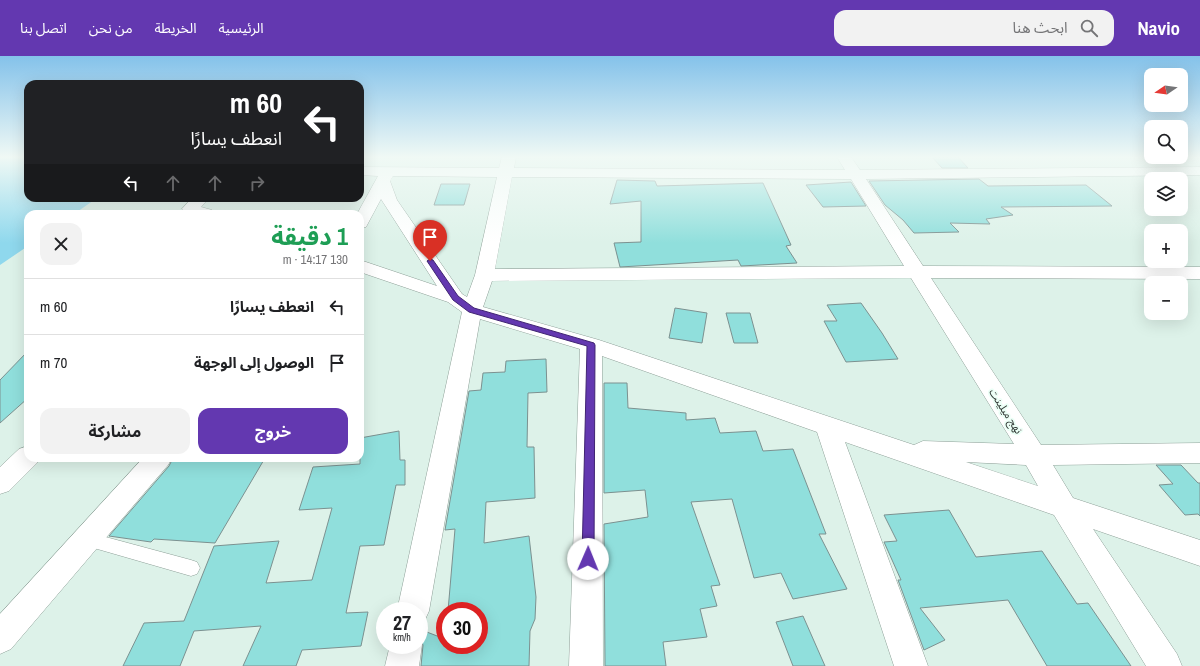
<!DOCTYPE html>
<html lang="ar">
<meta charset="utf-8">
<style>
:root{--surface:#fff;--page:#f2f2f2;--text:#202124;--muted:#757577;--line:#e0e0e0;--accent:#6338b0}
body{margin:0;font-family:"Archivo Narrow","Noto Sans Arabic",sans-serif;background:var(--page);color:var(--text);direction:rtl;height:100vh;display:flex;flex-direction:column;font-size:15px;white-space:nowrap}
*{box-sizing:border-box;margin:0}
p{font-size:13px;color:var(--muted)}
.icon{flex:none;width:22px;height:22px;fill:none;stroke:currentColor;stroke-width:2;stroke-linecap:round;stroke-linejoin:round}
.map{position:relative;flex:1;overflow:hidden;direction:ltr}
.side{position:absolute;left:24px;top:154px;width:340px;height:252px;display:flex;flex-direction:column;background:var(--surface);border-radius:12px;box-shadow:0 4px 16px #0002;direction:rtl}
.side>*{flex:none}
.hud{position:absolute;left:24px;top:24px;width:340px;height:122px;border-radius:12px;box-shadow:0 4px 16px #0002;direction:rtl;background:#202124;color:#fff;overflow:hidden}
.needle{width:26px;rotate:257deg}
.controls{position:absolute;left:1144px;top:12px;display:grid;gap:8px}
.controls a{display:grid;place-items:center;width:44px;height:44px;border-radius:8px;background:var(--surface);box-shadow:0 4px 16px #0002;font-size:20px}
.speed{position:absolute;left:376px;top:546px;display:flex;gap:8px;font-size:20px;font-weight:700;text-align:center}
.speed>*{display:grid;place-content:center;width:52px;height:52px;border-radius:50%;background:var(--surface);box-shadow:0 4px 16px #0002;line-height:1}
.speed small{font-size:10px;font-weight:400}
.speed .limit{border:6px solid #d22;background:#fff;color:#111}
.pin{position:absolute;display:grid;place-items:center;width:34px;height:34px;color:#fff;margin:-41px -17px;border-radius:50% 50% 50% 0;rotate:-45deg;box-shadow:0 0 4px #0007}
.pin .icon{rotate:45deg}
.me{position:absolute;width:44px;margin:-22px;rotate:1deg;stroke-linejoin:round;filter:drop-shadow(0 0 3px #0008)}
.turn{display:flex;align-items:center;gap:14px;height:84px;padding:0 16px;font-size:18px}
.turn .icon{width:52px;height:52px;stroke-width:2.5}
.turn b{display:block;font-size:28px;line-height:34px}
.lanes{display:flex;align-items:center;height:38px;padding:0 16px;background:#0003;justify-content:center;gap:20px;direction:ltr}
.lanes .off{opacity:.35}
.round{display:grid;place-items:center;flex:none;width:42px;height:42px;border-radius:12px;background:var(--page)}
.summary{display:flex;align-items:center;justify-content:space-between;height:68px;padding:0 16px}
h1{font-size:24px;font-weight:700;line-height:30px;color:#1e9e55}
.primary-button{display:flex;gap:8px;margin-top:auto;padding:8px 16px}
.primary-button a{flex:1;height:46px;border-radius:12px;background:var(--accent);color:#fff;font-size:16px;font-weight:700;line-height:46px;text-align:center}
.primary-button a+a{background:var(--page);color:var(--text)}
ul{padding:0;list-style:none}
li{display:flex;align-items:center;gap:12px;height:56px;padding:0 16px;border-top:1px solid var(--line)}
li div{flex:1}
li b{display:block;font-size:15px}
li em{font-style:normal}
header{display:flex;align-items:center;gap:24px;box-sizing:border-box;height:56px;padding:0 20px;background:var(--accent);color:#fff}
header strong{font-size:19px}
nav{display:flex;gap:22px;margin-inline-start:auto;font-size:14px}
.search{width:280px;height:36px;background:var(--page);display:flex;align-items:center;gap:10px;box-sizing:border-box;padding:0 14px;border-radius:12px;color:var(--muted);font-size:15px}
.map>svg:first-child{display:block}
.water{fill:#8fd8ed}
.building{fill:#90dfdc;stroke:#7c9190}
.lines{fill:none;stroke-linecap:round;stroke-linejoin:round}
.lane-casing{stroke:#8ea098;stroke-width:1}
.street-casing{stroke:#8ea098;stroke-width:1}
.lane{fill:#fff;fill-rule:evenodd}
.street{fill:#fff;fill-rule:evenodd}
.route{fill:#6338b0;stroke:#402472}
.labels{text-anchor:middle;stroke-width:3.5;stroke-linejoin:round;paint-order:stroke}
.street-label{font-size:11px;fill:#2f3733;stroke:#ebfff6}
</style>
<header>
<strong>Navio</strong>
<div class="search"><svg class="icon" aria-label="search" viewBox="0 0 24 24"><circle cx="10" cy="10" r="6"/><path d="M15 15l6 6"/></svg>ابحث هنا</div>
<nav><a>الرئيسية</a><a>الخريطة</a><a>من نحن</a><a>اتصل بنا</a></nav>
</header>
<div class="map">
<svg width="1200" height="610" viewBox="0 0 1200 610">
<rect width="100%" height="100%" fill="#ddf2e9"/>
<path class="water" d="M0,101H28V142H97L74,158H28V190L0,209Z"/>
<path class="building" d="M932,101H958L968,112H942Z
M979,123L988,130L1086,129L1112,150L1001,151L1013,159L986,163L990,168L950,167L959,176L914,177L903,164L885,149L869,125Z
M617,124L655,125L657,130L763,127L791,189L786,190L797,207L741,210L738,204L620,211L614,187L641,186V145L610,148Z
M851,126L866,150L823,151L806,129Z
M441,128H470L464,149H434Z
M861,247L882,277L898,303L846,306L824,265H837L827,249Z
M675,252L707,257L702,287L669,282Z
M726,257H750L758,287H734Z
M28,295V342L0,367V324Z
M546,303L547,336L528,337L527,391H534L535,442L486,446L484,487L529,480L536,541L535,563L530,575L529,610H421L423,589L419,580V573L445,583V589H479V555H448L455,473L445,474L469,335L481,334L483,317L505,316L506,305Z
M604,327H627L628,352L686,357V364L715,362L720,377L756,375L763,395L793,393L826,478H819L847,533L793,543L781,517L754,522L732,443L691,446L720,529L711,530L717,550L700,553L707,581L663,586L666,610H605L604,468L648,461L645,434L604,437Z
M399,375L400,404H405V429H396L384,489L360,490L346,557L368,556L361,590L302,594L296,610H243L261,570L194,575L180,610H123L144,567L184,565L214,490L279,485L266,527L312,524L332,452L299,454L313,411L360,408V382Z
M173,402H265L215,487L154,483L151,486L109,480L169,410Z
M1156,409H1181L1198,427H1200V460L1198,458L1185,459L1159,429L1173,428Z
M949,454L976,501L1042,495L1077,548L1088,547L1131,610H1047L1008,544L920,552L945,584L924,594L898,524H901L884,486L897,485L884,459Z
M803,560L825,610H793L776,566Z"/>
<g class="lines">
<defs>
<path id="lane" d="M87,476L191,504L197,506L200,512L197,518L191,520L87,490L81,488L79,483L81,478Z"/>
<path id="street" d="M502,101H516L514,112L845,114L837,101H851L860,114L1200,111V119L866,123L923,210L1200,211V223L931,222L1041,389L1200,387V407L1053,409L1073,442L1200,484V510L1093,473L1177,598L1182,610H1146L1054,459L845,386L928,610H894L817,376L602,300L603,610H569L580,293L480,263L429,555L424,566L419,568V555H397L462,256L448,246L360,216V204L437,230L381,143L366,171L360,172V158H357L378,120L360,119V111L499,112ZM393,120L497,121L475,219L467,241L462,238L397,144L390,125ZM512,121L851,123L904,210L495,213ZM911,222L1014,388L923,385L914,389L599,284L483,251L492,225ZM966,406L1026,409L1038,430Z
M192,142H209L201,151L212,154L214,158C205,158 188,162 182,153Z
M28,390V402H40L37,407L9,435L0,438V411L19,393Z
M143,402H172L168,409L11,593L0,598V558Z
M419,581L422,589L419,610H385L390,589H419Z"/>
</defs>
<use href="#lane" class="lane-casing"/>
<use href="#street" class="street-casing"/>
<use href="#lane" class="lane"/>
<use href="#street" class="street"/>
</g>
<linearGradient id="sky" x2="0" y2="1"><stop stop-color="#84c2ea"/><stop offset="0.54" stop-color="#f0f9f5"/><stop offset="1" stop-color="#f0f9f5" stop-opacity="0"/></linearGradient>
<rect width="1200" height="187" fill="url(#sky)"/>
<path class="route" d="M430,203L433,204L458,240L474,252L594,287L595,289L594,503L592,507L588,508L583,507L582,503L587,290L469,256L453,244L427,205Z"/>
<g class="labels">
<g class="street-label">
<text transform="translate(1006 355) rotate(57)" y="4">نهج ميلينت</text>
</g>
</g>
</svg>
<div class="controls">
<a><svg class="needle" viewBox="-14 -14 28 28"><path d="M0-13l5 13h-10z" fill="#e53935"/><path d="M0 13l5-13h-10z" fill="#757577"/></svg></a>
<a><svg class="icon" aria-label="search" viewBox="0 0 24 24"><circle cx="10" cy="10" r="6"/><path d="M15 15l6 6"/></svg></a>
<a><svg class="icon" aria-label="layers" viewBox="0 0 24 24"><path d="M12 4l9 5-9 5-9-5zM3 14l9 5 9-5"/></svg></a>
<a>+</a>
<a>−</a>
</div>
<div class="speed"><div>27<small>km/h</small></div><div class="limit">30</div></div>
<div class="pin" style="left:430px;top:205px;background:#d93025"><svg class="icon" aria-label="arrive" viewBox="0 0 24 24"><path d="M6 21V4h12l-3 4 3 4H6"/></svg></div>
<svg class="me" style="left:588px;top:503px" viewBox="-20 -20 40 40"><circle r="19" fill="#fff"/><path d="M0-13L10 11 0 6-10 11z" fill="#6338b0"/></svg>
<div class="hud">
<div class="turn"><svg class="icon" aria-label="left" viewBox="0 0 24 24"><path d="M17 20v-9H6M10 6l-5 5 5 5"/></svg><div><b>60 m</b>انعطف يسارًا</div></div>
<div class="lanes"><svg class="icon" aria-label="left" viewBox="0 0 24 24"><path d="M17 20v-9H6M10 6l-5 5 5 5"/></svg><svg class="icon off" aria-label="ahead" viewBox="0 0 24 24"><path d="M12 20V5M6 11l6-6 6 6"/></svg><svg class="icon off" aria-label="ahead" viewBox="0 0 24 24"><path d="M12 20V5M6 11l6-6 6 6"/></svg><svg class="icon off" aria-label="right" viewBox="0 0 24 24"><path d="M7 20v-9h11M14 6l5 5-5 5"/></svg></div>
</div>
<section class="side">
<div class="summary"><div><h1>1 دقيقة</h1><p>130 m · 14:17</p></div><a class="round"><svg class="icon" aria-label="close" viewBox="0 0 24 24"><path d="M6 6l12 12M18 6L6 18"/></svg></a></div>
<ul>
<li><svg class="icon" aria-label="left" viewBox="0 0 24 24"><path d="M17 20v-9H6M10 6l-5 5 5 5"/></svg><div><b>انعطف يسارًا</b></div><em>60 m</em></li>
<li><svg class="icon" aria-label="arrive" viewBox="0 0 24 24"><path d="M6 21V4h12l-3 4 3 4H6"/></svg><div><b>الوصول إلى الوجهة</b></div><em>70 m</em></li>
</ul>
<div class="primary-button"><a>خروج</a><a>مشاركة</a></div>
</section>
</div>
